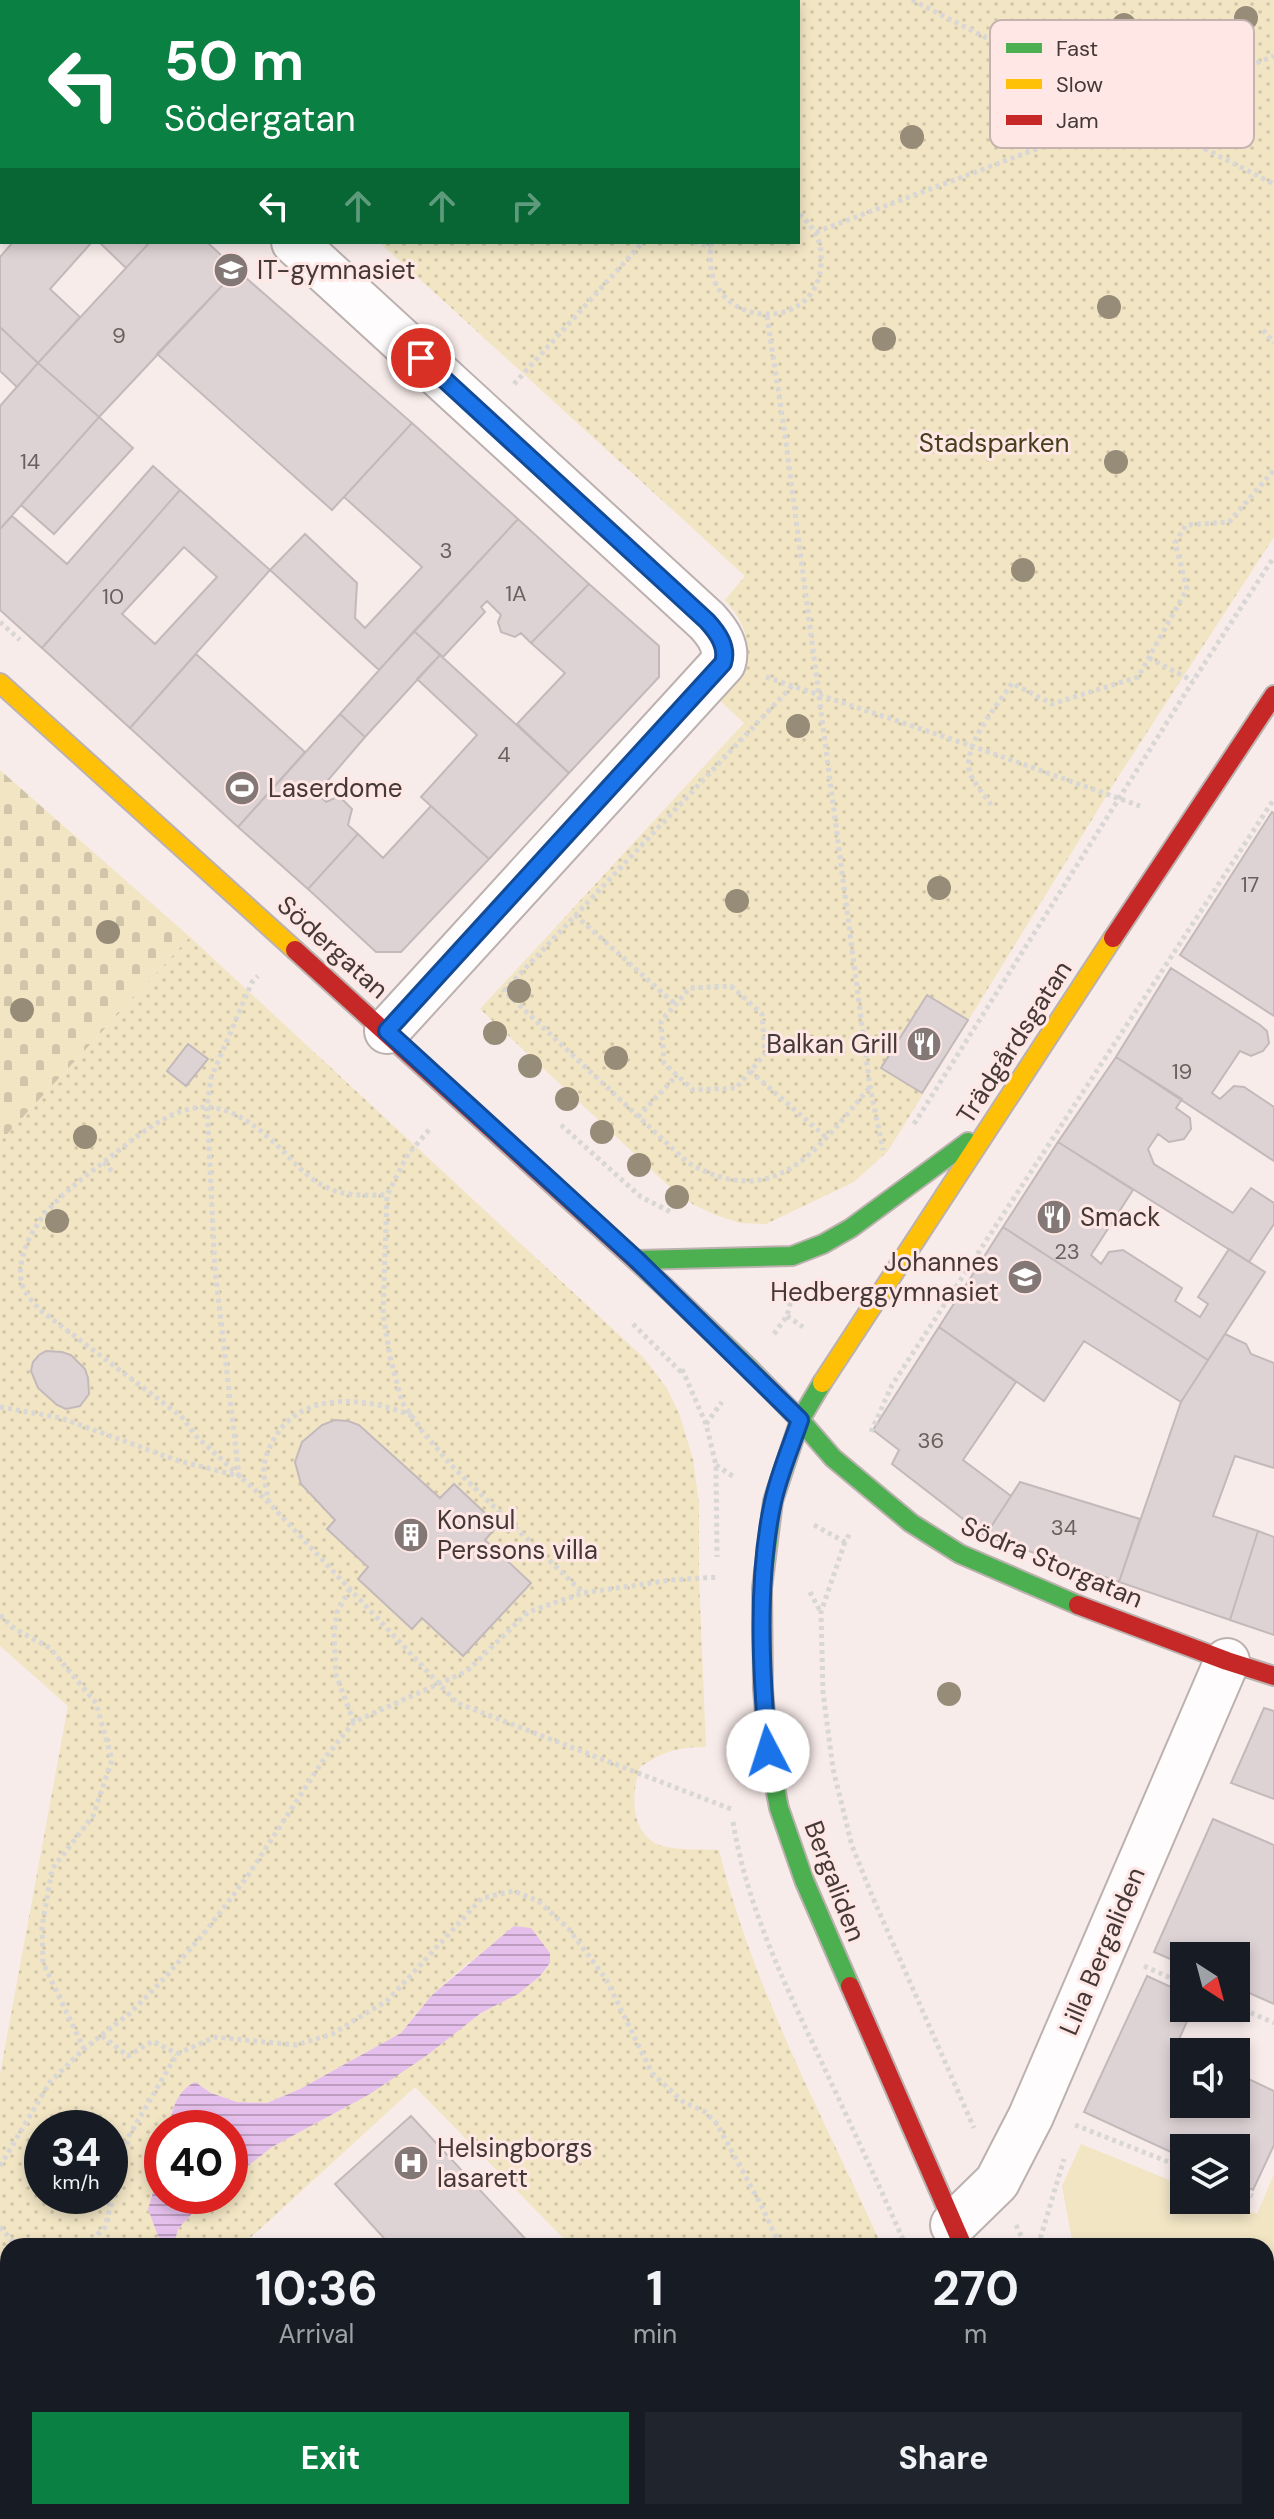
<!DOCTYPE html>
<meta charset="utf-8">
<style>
:root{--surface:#171b24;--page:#20242c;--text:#f1f3f6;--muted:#9ea1a6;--accent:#0b8043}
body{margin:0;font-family:"DM Sans",sans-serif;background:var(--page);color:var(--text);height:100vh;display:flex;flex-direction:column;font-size:30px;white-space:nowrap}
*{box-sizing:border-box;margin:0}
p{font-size:26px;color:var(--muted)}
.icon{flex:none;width:44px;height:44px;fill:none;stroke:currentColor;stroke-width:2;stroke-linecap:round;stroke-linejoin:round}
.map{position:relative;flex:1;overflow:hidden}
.details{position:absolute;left:0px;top:2238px;width:1274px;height:282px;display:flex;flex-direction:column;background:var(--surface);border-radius:24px 24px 0 0;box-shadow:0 4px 12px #0003}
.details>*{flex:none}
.guide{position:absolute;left:0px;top:0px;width:800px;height:244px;box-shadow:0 4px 12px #0003;background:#0b8043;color:#fff;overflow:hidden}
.needle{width:52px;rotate:144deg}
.buttons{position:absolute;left:1170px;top:1942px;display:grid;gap:16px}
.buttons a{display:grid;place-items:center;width:80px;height:80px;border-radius:0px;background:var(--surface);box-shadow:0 4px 12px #0003;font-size:40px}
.speed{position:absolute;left:24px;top:2110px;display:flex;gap:16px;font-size:40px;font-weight:700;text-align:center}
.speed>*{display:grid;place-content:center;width:104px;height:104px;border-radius:50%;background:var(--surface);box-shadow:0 4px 12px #0003;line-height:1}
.speed small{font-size:20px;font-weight:400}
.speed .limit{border:12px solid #d22;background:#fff;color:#111}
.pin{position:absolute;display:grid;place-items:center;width:68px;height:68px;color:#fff;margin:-34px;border:4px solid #fff;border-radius:50%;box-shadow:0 2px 8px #0007}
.me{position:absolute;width:88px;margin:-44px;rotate:355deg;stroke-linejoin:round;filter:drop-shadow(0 0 6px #0008)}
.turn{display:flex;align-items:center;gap:28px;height:168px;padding:0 32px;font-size:36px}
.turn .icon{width:104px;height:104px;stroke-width:2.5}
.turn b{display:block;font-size:56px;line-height:68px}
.lanes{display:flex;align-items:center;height:76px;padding:0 32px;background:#0003;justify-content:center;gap:40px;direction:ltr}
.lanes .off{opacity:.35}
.eta{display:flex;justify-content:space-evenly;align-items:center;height:136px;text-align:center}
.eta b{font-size:48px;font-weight:700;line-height:56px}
.action{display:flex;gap:16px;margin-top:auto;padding:16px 32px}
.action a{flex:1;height:92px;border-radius:0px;background:var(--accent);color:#fff;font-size:32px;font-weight:700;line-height:92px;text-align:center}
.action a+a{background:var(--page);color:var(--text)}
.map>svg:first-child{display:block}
.grass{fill:#f1e5c4}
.cemetery{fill:url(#cemetery-stones)}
.park{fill:url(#park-dots);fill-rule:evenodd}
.water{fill:url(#water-rules)}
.building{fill:#ded3d4;stroke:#c3b9ba;stroke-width:2;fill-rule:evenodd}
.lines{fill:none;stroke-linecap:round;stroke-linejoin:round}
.street-casing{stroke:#bbb1af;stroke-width:48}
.fast-casing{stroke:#bbb1af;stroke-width:22}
.slow-casing{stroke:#bbb1af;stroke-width:22}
.jam-casing{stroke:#bbb1af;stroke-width:22}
.path{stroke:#d9d6d6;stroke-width:5;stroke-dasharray:4 4;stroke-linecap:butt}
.street{stroke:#fefcfc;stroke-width:44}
.fast{stroke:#4caf50;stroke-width:18}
.slow{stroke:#ffc107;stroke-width:18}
.jam{stroke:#c62828;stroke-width:18}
.tree{fill:#968c78}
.route-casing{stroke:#114b97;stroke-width:20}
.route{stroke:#1a73e8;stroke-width:14}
.labels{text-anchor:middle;stroke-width:6;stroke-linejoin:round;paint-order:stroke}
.number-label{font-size:22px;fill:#6b605f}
.poi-label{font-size:26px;fill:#443937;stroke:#fee7e4;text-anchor:start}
.park-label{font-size:26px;fill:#453e1b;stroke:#fee7e4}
.street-label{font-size:26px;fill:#443937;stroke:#fee7e4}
.key{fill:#fee7e4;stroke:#c6b3b0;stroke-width:2}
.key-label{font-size:22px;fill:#443937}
</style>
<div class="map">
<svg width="1274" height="2519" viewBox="0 0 1274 2519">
<defs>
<pattern id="cemetery-stones" width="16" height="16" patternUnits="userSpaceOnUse" patternTransform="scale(2)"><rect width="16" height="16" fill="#f1e5c4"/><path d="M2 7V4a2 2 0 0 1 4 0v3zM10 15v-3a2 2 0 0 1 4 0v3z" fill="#d0c5a9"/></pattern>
<pattern id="park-dots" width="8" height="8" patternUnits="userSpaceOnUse" patternTransform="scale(2)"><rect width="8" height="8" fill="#f1e5c4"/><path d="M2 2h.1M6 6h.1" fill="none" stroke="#d0c5a9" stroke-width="1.8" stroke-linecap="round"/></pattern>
<pattern id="water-rules" width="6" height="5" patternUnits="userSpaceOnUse" patternTransform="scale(2)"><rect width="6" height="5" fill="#e6c0ec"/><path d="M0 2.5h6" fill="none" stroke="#bc9dc0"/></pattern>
</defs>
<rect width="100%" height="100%" fill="#f8ecea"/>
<path class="grass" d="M1081,2144L1184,2186V2200H1220L1257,2214L1274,2174V2471L1266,2475V2246H1073L1062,2186Z
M1156,2512H1228V2519H1159Z"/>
<path class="cemetery" d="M0,770L190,937L0,1142Z"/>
<path class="park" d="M269,0H1274V537L1120,774L888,1151L854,1182L766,1224L740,1223L716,1215L694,1205L673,1190L480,1009L744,723L717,698C743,656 762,643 725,600L745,576L379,242H798V2H267Z
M190,937L644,1358L666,1387L679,1413L693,1459L699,1503V1577L706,1747C680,1746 662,1752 640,1767C632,1792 629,1827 655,1843C668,1851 704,1849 719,1850C753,1989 823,2117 882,2246H571L415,2087L249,2239L247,2246H8V2512H86L79,2519H5L0,2514V2074L68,1706L0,1646V1142ZM550,1953V1964L540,1976L518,1993L482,2013L370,2094L272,2147L230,2180V2196H208L178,2229L148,2209L162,2162V2128H169L172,2110L195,2082L211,2093L237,2102L267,2103L300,2089L401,2033L432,1995L469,1962ZM42,2128H110V2196H42Z
M903,2512H1001L1004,2519H907Z"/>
<path class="water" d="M514,1926L531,1928L550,1953V1963L540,1976L518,1994L481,2013L426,2056L370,2094L272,2147L230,2180V2128H169C172,2109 177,2091 195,2082L211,2093L237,2102L267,2103L300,2089L401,2033L432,1995Z
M162,2162V2196H208L178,2229L175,2240L160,2241L148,2209Z"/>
<path class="building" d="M62,0H146L144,2H65Z
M348,0H746L744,2H350Z
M0,48L2,50V156L0,158Z
M13,242H92L50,289L80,317L38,363L0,327V257Z
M99,242H150L126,268Z
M150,242H207L237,270L99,417L38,363Z
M237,270L412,423L332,510L157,354Z
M0,327L38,363L17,387L0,371Z
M38,363L99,417L0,529V406Z
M99,417L133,448L54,534L21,505Z
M412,423L518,519L379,670L270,570L305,534L357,583L355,618L365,628L422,567L344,497Z
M153,466L180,490L42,648L0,610V529L12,516L67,564Z
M180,490L270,570L130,728L42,648ZM184,547L217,577L155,644L122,614Z
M518,519L589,584L531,643L521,633L515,637L501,632L498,622L501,615L487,601L481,607L485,612L443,657L414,631Z
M589,584L659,646V677L569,773L517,724L565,673L531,643Z
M414,631L440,655L365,737L340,714Z
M196,654L305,752L238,827L130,728Z
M440,655L569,773L489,859L421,797L477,735L417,679Z
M340,714L365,737L317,793L326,802L339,796L352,809L348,825L358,834L308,889L238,827Z
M431,806L489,859L401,952H376L308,889L358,834L383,858Z
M1272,812L1274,813V1016L1180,955Z
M1171,968L1260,1025L1267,1031L1269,1043L1263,1051L1251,1056L1240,1051L1212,1093L1220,1099L1234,1086L1244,1087L1274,1107V1161L1116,1057Z
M927,995L968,1020L922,1093L881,1068Z
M188,1044L208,1059L186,1086L167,1071Z
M1116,1057L1182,1099L1176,1108L1190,1118L1191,1129L1184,1139L1169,1142L1158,1134L1148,1149L1154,1164L1233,1213L1251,1188L1274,1203V1224L1249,1262L1058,1142Z
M1058,1142L1133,1190L1091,1255L1101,1264L1109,1252L1123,1250L1182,1288L1175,1301L1200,1317L1208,1304L1198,1297L1229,1249L1265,1272L1208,1360L1003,1227Z
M1003,1227L1208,1360L1181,1402L1084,1341L1044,1401L939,1327Z
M939,1327L1016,1382L963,1460L1011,1496L985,1536L892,1464L899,1450L873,1430Z
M1225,1334L1246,1344L1251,1354L1274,1363V1468L1235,1456L1213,1516L1258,1531L1230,1620L1119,1582L1181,1402Z
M46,1351L62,1352L71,1355L85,1369L88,1378L89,1394L80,1406L66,1409L57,1405L38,1388L31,1371L33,1362L39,1355Z
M335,1420L348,1421L359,1425L440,1498L454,1484L498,1525L485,1540L531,1583L463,1656L422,1618L412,1629L358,1579L368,1567L327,1529L335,1520L301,1484L295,1462L302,1442L322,1425Z
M1020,1482L1140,1519L1119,1582L985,1536Z
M1258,1531L1274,1537V1635L1230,1620Z
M1264,1708L1274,1711V1799L1231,1783Z
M1213,1819L1274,1845V2004L1236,1987V1956H1184V1965L1154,1952Z
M1147,1976L1184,1993V2008H1193L1176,2046L1189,2052H1184V2104H1236V2073L1274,2091V2145L1253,2190L1236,2182V2148H1184V2158L1084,2112Z
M411,2116L532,2246H391L335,2184Z
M213,2512H487L488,2519H214Z"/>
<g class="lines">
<defs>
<path id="street" d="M4,0L6,2
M193,2L195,0
M0,213L2,211
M294,242L707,621C718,633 728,647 723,663L387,1031
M953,2225L997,2182L1031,2116L1227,1661"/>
<path id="fast" d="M637,1260L792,1256L823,1244L851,1228L968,1142
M666,1288L749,1368L800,1420L833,1458L911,1523L960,1554L1078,1605
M822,1383L800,1420L773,1501L762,1588L763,1689L768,1751L779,1808L804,1880L850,1986
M1086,2512L1089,2519"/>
<path id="slow" d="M0,683L295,950
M822,1383L1113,938"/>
<path id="jam" d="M1113,938L1274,695
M295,950L666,1288
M1078,1605L1227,1661L1274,1676
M850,1986L963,2246"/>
</defs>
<use href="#street" class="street-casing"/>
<use href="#fast" class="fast-casing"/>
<use href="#slow" class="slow-casing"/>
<use href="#jam" class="jam-casing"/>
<path class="path" d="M912,0L1274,184
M286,2L288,0
M769,2V0
M816,232L1132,113L1274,56
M694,242L711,247
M712,242C694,329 820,340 821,261C822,240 814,226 798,213
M767,316L784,428L870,1087L883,1150
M1263,330L1274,343
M514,384L643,242
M0,622L20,640
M1149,658L1193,681
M766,677L972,746L1140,806
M792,686L504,991L687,1162C776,1214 817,1149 870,1087
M991,805C985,795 974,784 970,773C961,746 998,705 1012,683L1052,704L1138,677L1187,589L1175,543L1186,525L1229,522L1274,470
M575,915L675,1004
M731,986L762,1014L765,1054L736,1088L693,1090L664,1063L661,1021L690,988Z
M750,1071L827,1138
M638,1117L677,1075
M914,1124L1193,681L1274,557
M561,1125L641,1197L671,1212
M429,1130L408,1154L387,1195L383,1314L390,1357L402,1402L422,1431L451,1465L583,1593
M104,1162L112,1172
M787,1316L803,1327
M633,1324L682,1373
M774,1334L787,1316L791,1300
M682,1369L706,1424L716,1465L717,1557
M0,1407L61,1418L179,1461L239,1476L215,1270L207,1106L211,1078L252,982L258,976
M412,1416C368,1397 303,1390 275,1437C270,1446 265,1456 264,1466C263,1478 267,1492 269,1503L457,1703L731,1809
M706,1424L722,1402
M871,1432L892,1385L1274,799
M716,1465L734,1477
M269,1503L196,1436L182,1417L40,1310C35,1304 29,1298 25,1291C14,1273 25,1244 35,1228C54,1196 91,1173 119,1150C185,1098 219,1088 282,1150C296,1164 309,1180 328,1188C347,1197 367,1195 387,1195
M814,1525L845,1542L850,1533
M845,1542L821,1612L823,1692L833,1769L852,1846L873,1898L974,2128
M350,1589L337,1612L334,1633L336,1675L354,1722
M810,1592L820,1611
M0,1615L15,1629L50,1648L96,1703L112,1760L93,1816L52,1869L42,1927L43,1963L84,2049
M733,1822C746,1901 780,1974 814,2046C845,2112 876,2179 906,2246
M1144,1966L1184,1984
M1236,2006L1274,2023
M102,2036L128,2056L153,2041L177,2054
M1075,2125L1184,2168
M0,2166L50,2082L84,2049L130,2013L160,1983L206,1931L247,1877L324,1759L354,1722L467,1671L528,1612L583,1593L671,1580L718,1577
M1236,2189L1253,2196
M1016,2225L1026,2246
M0,2227L17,2246
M86,2246L105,2227L129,2136L177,2054L215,2037L296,2045L332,2034L388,2000L482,1898L514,1891L538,1901L568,1928L606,1979L652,2073L682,2101L705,2112L717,2124L762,2207L780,2246
M1038,2246L1064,2159
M915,2512L918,2519
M1022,2512L1025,2519
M1142,2512L1145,2519"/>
<use href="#street" class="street"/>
<use href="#fast" class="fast"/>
<use href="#slow" class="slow"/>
<use href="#jam" class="jam"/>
</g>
<g class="tree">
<circle cx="1246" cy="18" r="12"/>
<circle cx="1124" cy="25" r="12"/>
<circle cx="912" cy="137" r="12"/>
<circle cx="1109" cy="307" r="12"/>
<circle cx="884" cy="339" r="12"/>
<circle cx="1116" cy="462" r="12"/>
<circle cx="1023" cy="570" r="12"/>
<circle cx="798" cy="726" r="12"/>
<circle cx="939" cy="888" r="12"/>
<circle cx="737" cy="901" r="12"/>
<circle cx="108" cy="932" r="12"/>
<circle cx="519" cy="991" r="12"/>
<circle cx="22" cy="1010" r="12"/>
<circle cx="495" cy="1033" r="12"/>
<circle cx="616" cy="1058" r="12"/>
<circle cx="530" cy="1066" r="12"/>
<circle cx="567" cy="1099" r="12"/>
<circle cx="602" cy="1132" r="12"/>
<circle cx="85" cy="1137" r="12"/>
<circle cx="639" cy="1165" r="12"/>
<circle cx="677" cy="1197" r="12"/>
<circle cx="57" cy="1221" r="12"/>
<circle cx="949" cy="1694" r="12"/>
</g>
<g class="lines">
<defs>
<path id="route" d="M421,358L707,621C718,633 728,647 723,663L387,1031L637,1260L800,1420C791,1447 779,1474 773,1502C756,1580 761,1672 768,1751"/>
</defs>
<use href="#route" class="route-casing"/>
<use href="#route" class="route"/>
</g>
<defs>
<symbol id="school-disc" viewBox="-11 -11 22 22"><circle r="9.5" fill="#837876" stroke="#fee7e4"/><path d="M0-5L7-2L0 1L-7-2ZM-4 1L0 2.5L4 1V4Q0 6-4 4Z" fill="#fff"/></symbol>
<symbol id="stadium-disc" viewBox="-11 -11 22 22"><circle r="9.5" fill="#837876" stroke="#fee7e4"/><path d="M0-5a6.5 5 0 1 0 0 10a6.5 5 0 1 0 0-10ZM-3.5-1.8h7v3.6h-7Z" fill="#fff"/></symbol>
<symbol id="restaurant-disc" viewBox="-11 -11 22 22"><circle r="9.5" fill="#837876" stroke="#fee7e4"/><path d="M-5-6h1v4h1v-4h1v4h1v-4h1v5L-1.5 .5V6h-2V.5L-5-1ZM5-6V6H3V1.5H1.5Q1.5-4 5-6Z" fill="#fff"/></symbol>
<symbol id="building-disc" viewBox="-11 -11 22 22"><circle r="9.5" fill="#837876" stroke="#fee7e4"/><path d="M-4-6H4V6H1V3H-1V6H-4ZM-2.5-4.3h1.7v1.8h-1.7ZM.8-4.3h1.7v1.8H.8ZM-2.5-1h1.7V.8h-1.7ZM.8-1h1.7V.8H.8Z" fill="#fff"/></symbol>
<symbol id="hospital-disc" viewBox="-11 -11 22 22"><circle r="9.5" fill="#837876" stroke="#fee7e4"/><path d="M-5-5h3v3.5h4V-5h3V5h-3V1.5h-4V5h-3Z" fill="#fff"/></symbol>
</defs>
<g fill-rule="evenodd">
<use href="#school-disc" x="211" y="250" width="40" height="40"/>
<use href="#stadium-disc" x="222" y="768" width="40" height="40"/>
<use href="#restaurant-disc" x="904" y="1024" width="40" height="40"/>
<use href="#restaurant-disc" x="1034" y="1197" width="40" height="40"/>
<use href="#school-disc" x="1005" y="1257" width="40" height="40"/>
<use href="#building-disc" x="391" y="1515" width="40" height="40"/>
<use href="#hospital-disc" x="391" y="2143" width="40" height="40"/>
</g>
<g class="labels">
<g class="number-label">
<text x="119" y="343">9</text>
<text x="30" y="469">14</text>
<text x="446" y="558">3</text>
<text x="516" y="601">1A</text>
<text x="113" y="604">10</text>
<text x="504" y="762">4</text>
<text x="1250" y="892">17</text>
<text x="1182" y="1079">19</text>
<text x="1067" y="1259">23</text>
<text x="931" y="1448">36</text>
<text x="1064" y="1535">34</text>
</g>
<g class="poi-label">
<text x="257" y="279">IT-gymnasiet</text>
<text x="268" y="797">Laserdome</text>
<text x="898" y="1053" text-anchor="end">Balkan Grill</text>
<text x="1080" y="1226">Smack</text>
<text x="999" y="1271" text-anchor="end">Johannes<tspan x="999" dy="30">Hedberggymnasiet</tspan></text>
<text x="437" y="1529">Konsul<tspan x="437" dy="30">Perssons villa</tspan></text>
<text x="437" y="2157">Helsingborgs<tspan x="437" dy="30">lasarett</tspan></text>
</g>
<g class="park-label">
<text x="994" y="452">Stadsparken</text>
</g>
<g class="street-label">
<text transform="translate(333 947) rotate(42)" y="9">Södergatan</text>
<text transform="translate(1014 1042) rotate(-57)" y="9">Trädgårdsgatan</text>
<text transform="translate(1052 1562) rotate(23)" y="9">Södra Storgatan</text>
<text transform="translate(835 1881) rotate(69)" y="9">Bergaliden</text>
<text transform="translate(1102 1951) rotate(-67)" y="9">Lilla Bergaliden</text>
</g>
</g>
<rect x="990" y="20" width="264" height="128" rx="12" class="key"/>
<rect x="1006" y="43" width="36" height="10" fill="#4caf50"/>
<rect x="1006" y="79" width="36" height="10" fill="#ffc107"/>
<rect x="1006" y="115" width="36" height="10" fill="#c62828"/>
<g class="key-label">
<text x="1056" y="56">Fast</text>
<text x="1056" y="92">Slow</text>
<text x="1056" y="128">Jam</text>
</g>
</svg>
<div class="buttons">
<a><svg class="needle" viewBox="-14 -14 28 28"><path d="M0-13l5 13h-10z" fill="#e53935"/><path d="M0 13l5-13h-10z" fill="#9ea1a6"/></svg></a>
<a><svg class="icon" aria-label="sound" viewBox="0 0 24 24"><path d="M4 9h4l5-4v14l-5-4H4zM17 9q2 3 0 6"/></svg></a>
<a><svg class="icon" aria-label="layers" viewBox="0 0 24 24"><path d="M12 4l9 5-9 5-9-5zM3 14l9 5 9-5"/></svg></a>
</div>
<div class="speed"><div>34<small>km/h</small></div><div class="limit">40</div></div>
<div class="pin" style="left:421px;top:358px;background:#d93025"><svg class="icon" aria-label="arrive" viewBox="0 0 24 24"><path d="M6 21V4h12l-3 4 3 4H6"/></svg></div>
<svg class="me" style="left:768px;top:1751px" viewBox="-20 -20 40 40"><circle r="19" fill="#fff"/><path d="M0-13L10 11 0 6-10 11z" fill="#1a73e8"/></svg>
<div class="guide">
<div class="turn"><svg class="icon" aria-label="left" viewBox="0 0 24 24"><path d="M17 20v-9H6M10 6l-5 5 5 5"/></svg><div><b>50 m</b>Södergatan</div></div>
<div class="lanes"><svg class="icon" aria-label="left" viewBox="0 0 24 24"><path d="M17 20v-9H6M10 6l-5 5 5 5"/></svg><svg class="icon off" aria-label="ahead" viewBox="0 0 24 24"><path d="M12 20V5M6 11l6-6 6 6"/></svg><svg class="icon off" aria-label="ahead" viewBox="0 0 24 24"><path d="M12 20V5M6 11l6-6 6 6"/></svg><svg class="icon off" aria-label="right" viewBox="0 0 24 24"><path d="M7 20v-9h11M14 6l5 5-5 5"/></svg></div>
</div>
<section class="details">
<div class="eta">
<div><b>10:36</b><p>Arrival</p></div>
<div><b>1</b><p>min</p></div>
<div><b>270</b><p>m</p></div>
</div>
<div class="action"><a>Exit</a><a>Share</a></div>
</section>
</div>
